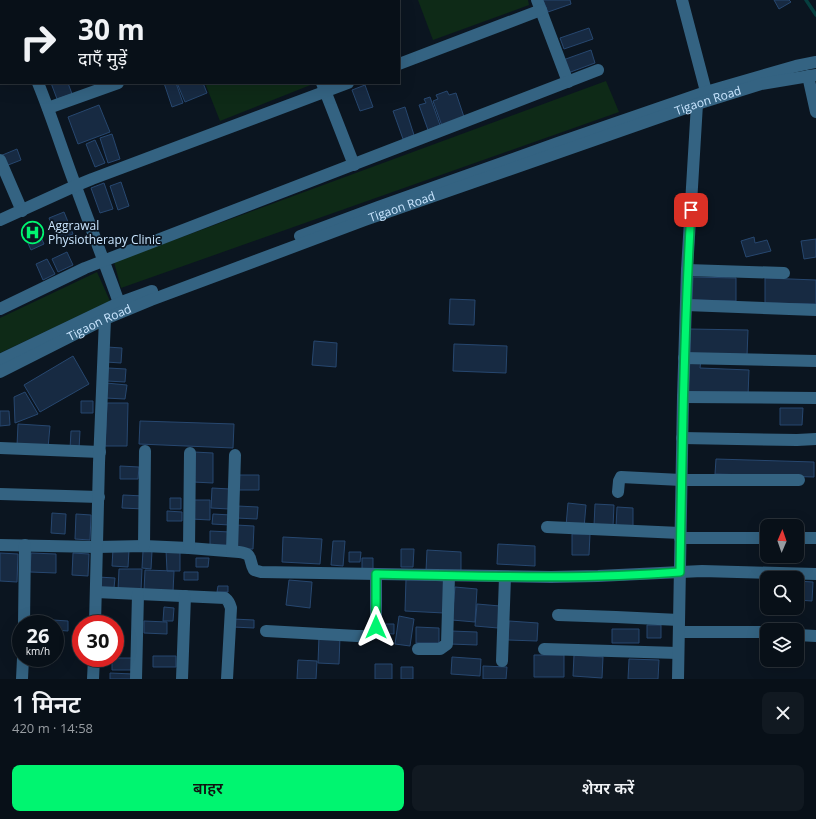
<!DOCTYPE html>
<html lang="hi">
<meta charset="utf-8">
<style>
:root{--surface:#081018;--page:#111921;--text:#f1f3f6;--muted:#989da2;--line:#293037;--accent:#00f570}
body{margin:0;font-family:"Open Sans","Noto Sans Devanagari",sans-serif;background:var(--page);color:var(--text);height:100vh;display:flex;flex-direction:column;font-size:15px;white-space:nowrap}
*{box-sizing:border-box;margin:0}
p{font-size:13px;color:var(--muted)}
.icon{flex:none;width:22px;height:22px;fill:none;stroke:currentColor;stroke-width:2;stroke-linecap:round;stroke-linejoin:round}
.map{position:relative;height:679px;overflow:hidden}
.sheet{display:flex;flex-direction:column;background:var(--surface);flex:1}
.sheet>*{flex:none}
.guide{position:absolute;left:0px;top:0px;width:400px;height:84px;box-shadow:0 4px 16px #0002,0 0 0 1px var(--line);background:#081018;color:var(--text);overflow:hidden}
.needle{width:26px;rotate:2deg}
.fabs{position:absolute;left:760px;top:519px;display:grid;gap:8px}
.fabs a{display:grid;place-items:center;width:44px;height:44px;border-radius:8px;background:var(--surface);box-shadow:0 4px 16px #0002,0 0 0 1px var(--line);font-size:20px}
.speed{position:absolute;left:12px;top:615px;display:flex;gap:8px;font-size:20px;font-weight:700;text-align:center}
.speed>*{display:grid;place-content:center;width:52px;height:52px;border-radius:50%;background:var(--surface);box-shadow:0 4px 16px #0002,0 0 0 1px var(--line);line-height:1}
.speed small{font-size:10px;font-weight:400}
.speed .limit{border:6px solid #d22;background:#fff;color:#111}
.pin{position:absolute;display:grid;place-items:center;width:34px;height:34px;color:#fff;margin:-17px;border-radius:8px;box-shadow:0 2px 6px #0006}
.me{position:absolute;width:44px;margin:-22px;rotate:0deg;stroke-linejoin:round;filter:drop-shadow(0 0 3px #0008)}
.turn{display:flex;align-items:center;gap:14px;height:84px;padding:0 12px;font-size:18px}
.turn .icon{width:52px;height:52px;stroke-width:2.5}
.turn b{display:block;font-size:28px;line-height:34px}
.round{display:grid;place-items:center;flex:none;width:42px;height:42px;border-radius:8px;background:var(--page)}
.overview{display:flex;align-items:center;justify-content:space-between;height:68px;padding:0 12px}
h1{font-size:24px;font-weight:600;line-height:30px}
.button{display:flex;gap:8px;margin-top:auto;padding:8px 12px}
.button a{flex:1;height:46px;border-radius:8px;background:var(--accent);color:#111;font-size:16px;font-weight:600;line-height:46px;text-align:center}
.button a+a{background:var(--page);color:var(--text)}
.map>svg:first-child{display:block}
.green{fill:#0e2a17}
.lines{fill:none;stroke-linecap:round;stroke-linejoin:round}
.stream{stroke:#063e3e;stroke-width:3.5}
.building{fill:#172a42;stroke:#27476f}
.minor{stroke:#346382;stroke-width:12}
.route-casing{stroke:#009f49;stroke-width:10}
.route{stroke:#00f570;stroke-width:7}
.labels{text-anchor:middle;stroke-width:3.5;stroke-linejoin:round;paint-order:stroke}
.street-label{font-size:12px;fill:#cae6ff;stroke:#0b1520}
.poi-label{font-size:12px;fill:#cae6ff;stroke:#0b1520;text-anchor:start}
</style>
<div class="map">
<svg width="816" height="679" viewBox="0 0 816 679">
<rect width="100%" height="100%" fill="#0b1520"/>
<path class="green" d="M418,0H528L529,5L433,40Z
M606,81L619,112L121,288L114,262Z
M205,83H312L313,84L220,121Z
M97,272L110,301L0,353V318Z"/>
<g class="lines">
<path class="stream" d="M806,0L816,15"/>
</g>
<path class="building" d="M543,0H570L571,4L548,12Z
M774,0H789L791,2L779,9Z
M589,28L593,39L564,49L560,38Z
M591,50L595,63L568,73L563,60Z
M51,83H68L72,94L57,99Z
M164,83H176L183,103L172,107Z
M177,83H203L207,93L185,102Z
M365,85L373,107L360,111L352,90Z
M447,91L449,95L456,93L464,117L442,126L433,101L438,99L436,95Z
M430,97L440,125L428,130L419,105L426,103L424,99Z
M99,105L110,132L78,144L68,117Z
M405,107L414,135L403,139L393,111Z
M112,134L120,159L108,163L100,138Z
M95,140L105,163L95,167L86,144Z
M17,149L21,160L3,167L0,156Z
M121,182L129,206L118,210L110,186Z
M104,183L113,209L100,213L91,188Z
M64,212L73,234L58,240L49,218Z
M35,224L44,244L31,250L22,230Z
M754,237L755,243L767,240L771,251L746,257L741,241Z
M816,239V257L804,259L801,241Z
M67,252L73,265L58,272L52,259Z
M47,259L55,274L43,280L36,264Z
M693,277L736,278V301L692,300Z
M765,278L816,280V304L765,303Z
M450,299L475,300L474,325L449,324Z
M689,329L748,330L747,356L688,355Z
M314,341L337,343L336,367L312,365Z
M454,344L507,346L506,373L453,371Z
M107,347L122,348L121,363L106,362Z
M73,356L89,384L40,412L24,385Z
M690,359H701L700,368L749,370L748,396L688,393Z
M108,368L126,369L125,382L107,381Z
M106,383L127,385L125,399L105,398Z
M25,392L38,414L15,423L14,397Z
M81,401H93V413H81Z
M107,403H128L127,446H105Z
M780,408H803L802,425H780Z
M0,411H9L10,425L0,426Z
M140,421L234,424L233,448L139,444Z
M18,424L50,426L48,448L17,446Z
M71,431H80L79,449H70Z
M194,452L213,453V483L193,482Z
M716,459L814,462V477L715,474Z
M120,466L139,467L138,479H120Z
M239,475H259V490H239Z
M212,488L230,489L229,509L211,508Z
M123,495L144,496V509L122,508Z
M170,498H181V509H170Z
M192,500H210V520L191,519Z
M568,503L586,505L584,528L566,526Z
M595,504L614,505L613,527L594,526Z
M237,506L258,507L257,519L236,518Z
M617,507L633,508V527H616Z
M167,511L182,512V521H167Z
M52,513L66,514L65,534L51,533Z
M76,514L91,515L90,540L75,539Z
M213,514L231,515L230,525L212,524Z
M236,525L254,526L253,549H235Z
M210,531L230,532L229,545H210Z
M572,534H590L589,555H572Z
M283,537L322,539L320,564L282,562Z
M333,541H345L343,566L331,565Z
M498,544L535,546V566L497,564Z
M113,549L129,550L128,567L112,566Z
M401,549H414L413,567H401Z
M166,550H180V571H167Z
M427,550L461,552V572L426,571Z
M143,551H152L151,569L142,568Z
M349,552H361L360,562H349Z
M0,553L18,554L17,582L0,581Z
M31,553L56,554V573L30,572Z
M73,553L89,554L88,576L72,575Z
M196,558H209L208,567H196Z
M362,558H373V570H362Z
M119,569H142L141,591L118,590Z
M145,570L174,571L173,592L144,591Z
M184,572H198V580H184Z
M98,577L115,578L114,588H97Z
M406,579L445,581L444,613L405,611Z
M289,580L312,582L310,608L286,605Z
M797,581L813,582L812,601L797,600Z
M218,586H228V592H217Z
M455,587L477,589L475,622L452,620Z
M477,604L500,606L498,628L475,626Z
M164,607L174,608L173,621H163Z
M399,616L414,619L410,646L395,644Z
M233,619L254,620V628L233,627Z
M28,620L50,621V624H28Z
M53,620L68,621V631L55,630V624H53Z
M144,621L167,622V634L144,633Z
M509,621L538,623L537,641L508,640Z
M380,624H394V634L379,633Z
M647,625H661V638H647Z
M416,627L439,628V643H416Z
M612,629H639V643H612Z
M451,631L477,632V645L450,644Z
M319,636H340L339,664L318,663Z
M534,655H564V677H534Z
M574,655L603,657L602,678L573,676Z
M153,656H176V667H153Z
M452,657L481,659L480,676L451,674Z
M112,658H133L132,670H112Z
M629,659L659,660L658,679H628Z
M298,660L317,661L316,679H297Z
M375,664H392V679H375Z
M483,666L507,667L506,679H483Z
M401,667H413V679H401Z
M110,673L133,674V679H110Z"/>
<g class="lines">
<g class="minor">
<path d="M4,0L5,1"/>
<path d="M289,0V1"/>
<path d="M537,0L568,82"/>
<path d="M682,0L708,99"/>
<path d="M111,1L114,0"/>
<path d="M343,1L346,0"/>
<path d="M0,19L1,18"/>
<path d="M399,64L541,10"/>
<path d="M808,76L816,112"/>
<path d="M38,83C52,117 63,153 76,187C91,228 107,269 122,311"/>
<path d="M322,83L354,165"/>
<path d="M48,108L118,83"/>
<path d="M0,160L22,211"/>
<path d="M0,220L75,186L92,179L348,83"/>
<path d="M300,236L378,207L558,143L706,92L796,66L816,62"/>
<path d="M687,270L784,273"/>
<path d="M686,305L816,310"/>
<path d="M0,309L85,268L598,70"/>
<path d="M684,358L816,361"/>
<path d="M0,360L119,303L152,291"/>
<path id="s1" d="M0,372L105,319L151,300L365,220L697,104L761,84L816,75"/>
<path d="M683,397L816,398"/>
<path d="M682,438L797,440L816,439"/>
<path d="M0,448L100,452"/>
<path d="M618,492L619,481L621,477L681,480H799"/>
<path d="M0,494L99,497"/>
<path d="M547,527L680,533"/>
<path d="M680,538H767"/>
<path d="M797,538H816"/>
<path d="M0,545L97,547L144,546L189,548L239,552C254,554 248,559 254,570L261,572L551,577L598,576L702,571L816,574"/>
<path d="M144,546L145,451"/>
<path d="M189,548L190,453"/>
<path d="M232,551L235,455"/>
<path d="M96,592L225,598C229,601 230,604 231,608L227,679"/>
<path d="M558,615L616,617L679,620"/>
<path d="M24,624L25,545"/>
<path d="M95,624L99,463L105,319"/>
<path d="M266,631L357,636C366,636 372,637 376,627V574"/>
<path d="M679,632H767"/>
<path d="M797,635L816,636"/>
<path d="M418,649H440L447,644L449,576"/>
<path d="M544,649L678,653"/>
<path d="M502,661L505,577"/>
<path d="M22,679L23,658"/>
<path d="M93,679L94,658"/>
<path d="M136,679L138,594"/>
<path d="M182,679L185,596"/>
<path d="M678,679L683,397L687,270L697,104"/>
</g>
</g>
<g class="lines">
<defs>
<path id="route" d="M376,627V574C477,576 579,580 680,572C682,451 684,330 691,210"/>
</defs>
<use href="#route" class="route-casing"/>
<use href="#route" class="route"/>
</g>
<defs>
<symbol id="hospital-ring" viewBox="-11 -11 22 22"><circle r="9.5" fill="#0b1520" stroke="#00f570" stroke-width="1.5"/><path d="M-5-5h3v3.5h4V-5h3V5h-3V1.5h-4V5h-3Z" fill="#00f570"/></symbol>
</defs>
<g fill-rule="evenodd">
<use href="#hospital-ring" x="20" y="220" width="25" height="25"/>
</g>
<g class="labels">
<g class="street-label">
<text dy="4" stroke="none"><textPath href="#s1" startOffset="759">Tigaon Road</textPath></text>
<text dy="4" stroke="none"><textPath href="#s1" startOffset="435">Tigaon Road</textPath></text>
<text dy="4" stroke="none"><textPath href="#s1" startOffset="111">Tigaon Road</textPath></text>
</g>
<g class="poi-label">
<text x="48" y="230">Aggrawal<tspan x="48" dy="14">Physiotherapy Clinic</tspan></text>
</g>
</g>
</svg>
<div class="fabs">
<a><svg class="needle" viewBox="-14 -14 28 28"><path d="M0-13l5 13h-10z" fill="#e53935"/><path d="M0 13l5-13h-10z" fill="#989da2"/></svg></a>
<a><svg class="icon" aria-label="search" viewBox="0 0 24 24"><circle cx="10" cy="10" r="6"/><path d="M15 15l6 6"/></svg></a>
<a><svg class="icon" aria-label="layers" viewBox="0 0 24 24"><path d="M12 4l9 5-9 5-9-5zM3 14l9 5 9-5"/></svg></a>
</div>
<div class="speed"><div>26<small>km/h</small></div><div class="limit">30</div></div>
<div class="pin" style="left:691px;top:210px;background:#d93025"><svg class="icon" aria-label="arrive" viewBox="0 0 24 24"><path d="M6 21V4h12l-3 4 3 4H6"/></svg></div>
<svg class="me" style="left:376px;top:627px" viewBox="-20 -20 40 40"><path d="M0-17L14 15 0 8-14 15z" fill="#00f570" stroke="#fff" stroke-width="4"/></svg>
<div class="guide">
<div class="turn"><svg class="icon" aria-label="right" viewBox="0 0 24 24"><path d="M7 20v-9h11M14 6l5 5-5 5"/></svg><div><b>30 m</b>दाएँ मुड़ें</div></div>
</div>
</div>
<section class="sheet">
<div class="overview"><div><h1>1 मिनट</h1><p>420 m · 14:58</p></div><a class="round"><svg class="icon" aria-label="close" viewBox="0 0 24 24"><path d="M6 6l12 12M18 6L6 18"/></svg></a></div>
<div class="button"><a>बाहर</a><a>शेयर करें</a></div>
</section>
